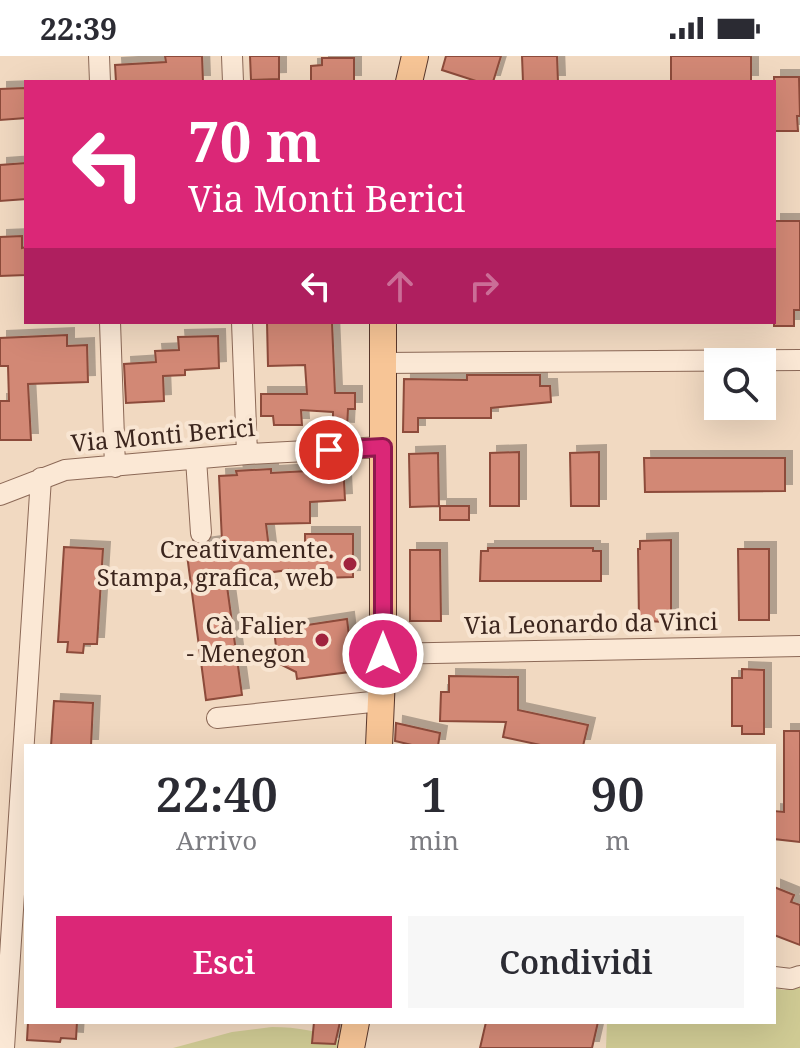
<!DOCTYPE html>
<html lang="it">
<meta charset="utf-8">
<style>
:root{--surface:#fff;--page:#f7f7f7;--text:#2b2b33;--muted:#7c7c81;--accent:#db2777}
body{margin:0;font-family:"Noto Serif",serif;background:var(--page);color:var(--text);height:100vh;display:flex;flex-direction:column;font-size:30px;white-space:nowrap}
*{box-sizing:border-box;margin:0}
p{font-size:26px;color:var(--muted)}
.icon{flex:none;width:44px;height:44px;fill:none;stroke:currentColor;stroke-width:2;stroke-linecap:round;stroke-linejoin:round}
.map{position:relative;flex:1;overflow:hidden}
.side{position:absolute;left:24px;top:688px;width:752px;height:280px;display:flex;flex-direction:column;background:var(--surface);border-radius:0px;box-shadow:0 8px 32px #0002}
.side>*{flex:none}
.top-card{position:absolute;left:24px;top:24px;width:752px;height:244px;border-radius:0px;box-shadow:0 8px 32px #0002;background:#db2777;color:#fff;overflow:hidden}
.buttons{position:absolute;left:704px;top:292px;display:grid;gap:16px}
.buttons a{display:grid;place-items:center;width:72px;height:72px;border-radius:0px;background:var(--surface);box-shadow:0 8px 32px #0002;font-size:40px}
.pin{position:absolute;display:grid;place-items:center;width:68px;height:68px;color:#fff;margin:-34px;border:4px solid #fff;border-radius:50%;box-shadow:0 2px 8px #0007}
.me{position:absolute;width:88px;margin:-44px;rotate:0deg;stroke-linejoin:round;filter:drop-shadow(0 0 6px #0008)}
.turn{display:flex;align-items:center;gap:28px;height:168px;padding:0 32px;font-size:36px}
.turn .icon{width:104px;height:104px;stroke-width:2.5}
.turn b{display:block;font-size:56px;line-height:68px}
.lanes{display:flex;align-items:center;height:76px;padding:0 32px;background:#0003;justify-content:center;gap:40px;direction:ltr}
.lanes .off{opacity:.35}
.eta{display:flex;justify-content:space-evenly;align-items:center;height:136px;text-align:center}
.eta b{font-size:48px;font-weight:600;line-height:56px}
.action{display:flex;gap:16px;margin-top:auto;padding:16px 32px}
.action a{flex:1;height:92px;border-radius:0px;background:var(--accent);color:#fff;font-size:32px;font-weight:600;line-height:92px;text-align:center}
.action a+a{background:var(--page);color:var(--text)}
.status{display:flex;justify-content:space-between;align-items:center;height:56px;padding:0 40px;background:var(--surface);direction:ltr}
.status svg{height:22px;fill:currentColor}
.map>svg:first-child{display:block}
.green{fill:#d0cb94}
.building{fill:#d28874;stroke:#8d4b3b;stroke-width:2;filter:url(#shadow)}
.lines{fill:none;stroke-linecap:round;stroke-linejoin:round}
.minor-casing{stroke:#8c6957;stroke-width:22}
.major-casing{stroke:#5a382c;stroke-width:28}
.minor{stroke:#fbe8d5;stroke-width:20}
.major{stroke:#f7c596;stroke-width:26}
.route-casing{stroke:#8e194d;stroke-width:20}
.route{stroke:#db2777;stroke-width:14}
.poi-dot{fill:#a0233d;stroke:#f8e5d2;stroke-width:3}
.labels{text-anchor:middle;stroke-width:8;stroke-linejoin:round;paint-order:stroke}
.street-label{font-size:24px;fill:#3b251d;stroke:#f8e5d2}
.poi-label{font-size:24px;fill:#3b251d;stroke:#f8e5d2;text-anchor:end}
</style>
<div class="status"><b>22:39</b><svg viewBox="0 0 49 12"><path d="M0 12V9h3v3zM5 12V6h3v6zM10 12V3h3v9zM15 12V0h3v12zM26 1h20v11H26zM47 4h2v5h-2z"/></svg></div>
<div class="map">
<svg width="800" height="992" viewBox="0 0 800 992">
<defs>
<filter id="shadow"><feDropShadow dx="7" dy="-7" stdDeviation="0" flood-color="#0004"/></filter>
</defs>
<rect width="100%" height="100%" fill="#f1d9c1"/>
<path class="green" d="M800,930V992H606L607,966H774V932L784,934Z
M272,971C297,971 322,975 344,987L343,992H173L232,976Z"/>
<path class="building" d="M165,0H202L203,26H116L115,9L166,6Z
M250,0H279V23L251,24Z
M446,0H501L493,26H479L442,14Z
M522,0H557L558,26H523Z
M671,0H751V26H671Z
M322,2H354V26H311V10L322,9Z
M774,21H799L800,60H797L798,75H774Z
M25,32L26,62L0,64V33Z
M26,107V143L0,145V109Z
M774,165H800V254H794V270H774Z
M22,180V192L26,191V219L0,220V181Z
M267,266L332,267L335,337H355V353H348L347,373L333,372V356L301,354L302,369H274L273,360H261V338H307L305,309L268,310Z
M67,279V290L87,289L88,326L28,328L31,384H0V345H9L8,310H0V282Z
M218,280L219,312L185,314V319L163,320L164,345L126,347L124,308L156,306L155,295L179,294L178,281Z
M467,319H540V330H550L551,346L491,352V362H418V376H403L404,323L467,324Z
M519,396V450H490V397Z
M599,396V450H571L570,397Z
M438,397L439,450L410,451L409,398Z
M644,402H785V435L645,436Z
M343,406L345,444L310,446V467L266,468L270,501L305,500V478H353V521L288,523V514L226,523L242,639L206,644L186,491L222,486L219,420L237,419L236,415L271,413V417L308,415V408Z
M440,450H469V464H440Z
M671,484V566L639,565L638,493H640V485Z
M64,491L103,493L97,588H84L83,597L67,596L68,586H58Z
M488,492H593V495H601V525H480L481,495H488Z
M738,493H769V564H739Z
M410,494H440L441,565H410Z
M347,563L351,597L349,616L297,623L296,616L278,607L274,574Z
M742,613L764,614V678H742V670H732V622H742Z
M449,620L518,621V654L588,669L583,690H545L503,681L506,666L440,665L441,636H449Z
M54,645L93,647L91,690H51Z
M396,667L440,677L438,690H416L395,685Z
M784,675H800V786L774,783V755L784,756Z
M774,831L794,839L791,846L800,849V889L774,879Z
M28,966H77L76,983L61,982L60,986L27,984Z
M314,966H340L335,988L312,987Z
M486,966H598L592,992H480Z"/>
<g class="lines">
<defs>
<path id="minor" d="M99,0L100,26
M232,0L233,26
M110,266L115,411
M242,266L247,398
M383,307L800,304
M196,403L201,477
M0,439L65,414L247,398L383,391
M383,598L800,590
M217,662L381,645
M774,921L791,923L800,920
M4,992L41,422"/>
<path id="major" d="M409,26L415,0
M379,690L383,598V266
M351,992L356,966"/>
</defs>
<use href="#minor" class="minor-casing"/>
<use href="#major" class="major-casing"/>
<use href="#minor" class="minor"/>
<use href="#major" class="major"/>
</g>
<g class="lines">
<defs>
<path id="route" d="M329,394L383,391V598"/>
</defs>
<use href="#route" class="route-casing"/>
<use href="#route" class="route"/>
</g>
<g class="poi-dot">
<circle cx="350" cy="508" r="8"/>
<circle cx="322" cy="584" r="8"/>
</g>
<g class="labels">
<g class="street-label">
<text transform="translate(163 380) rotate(-5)" y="8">Via Monti Berici</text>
<text transform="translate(591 568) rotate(-1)" y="8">Via Leonardo da Vinci</text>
</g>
<g class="poi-label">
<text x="334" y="502">Creativamente.<tspan x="334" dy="28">Stampa, grafica, web</tspan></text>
<text x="306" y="578">Cà Falier<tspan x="306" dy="28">- Menegon</tspan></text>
</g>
</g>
</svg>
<div class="buttons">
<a><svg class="icon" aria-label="search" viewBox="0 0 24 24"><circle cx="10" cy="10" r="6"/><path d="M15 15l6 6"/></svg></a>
</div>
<div class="pin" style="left:329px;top:394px;background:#d93025"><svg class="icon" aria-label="arrive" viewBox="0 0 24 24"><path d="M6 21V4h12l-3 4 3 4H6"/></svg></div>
<svg class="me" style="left:383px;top:598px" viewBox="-20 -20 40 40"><circle r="17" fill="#db2777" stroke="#fff" stroke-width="3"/><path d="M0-11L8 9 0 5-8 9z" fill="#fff"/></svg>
<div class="top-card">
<div class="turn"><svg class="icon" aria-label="left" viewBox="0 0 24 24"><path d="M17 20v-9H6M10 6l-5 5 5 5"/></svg><div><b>70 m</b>Via Monti Berici</div></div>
<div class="lanes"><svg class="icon" aria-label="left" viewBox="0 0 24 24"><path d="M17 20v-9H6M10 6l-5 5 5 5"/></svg><svg class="icon off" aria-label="ahead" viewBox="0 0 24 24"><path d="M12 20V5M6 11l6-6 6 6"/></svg><svg class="icon off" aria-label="right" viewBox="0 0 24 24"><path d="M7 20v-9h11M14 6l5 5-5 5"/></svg></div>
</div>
<section class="side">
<div class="eta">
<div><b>22:40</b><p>Arrivo</p></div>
<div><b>1</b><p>min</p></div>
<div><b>90</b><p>m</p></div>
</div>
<div class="action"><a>Esci</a><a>Condividi</a></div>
</section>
</div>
